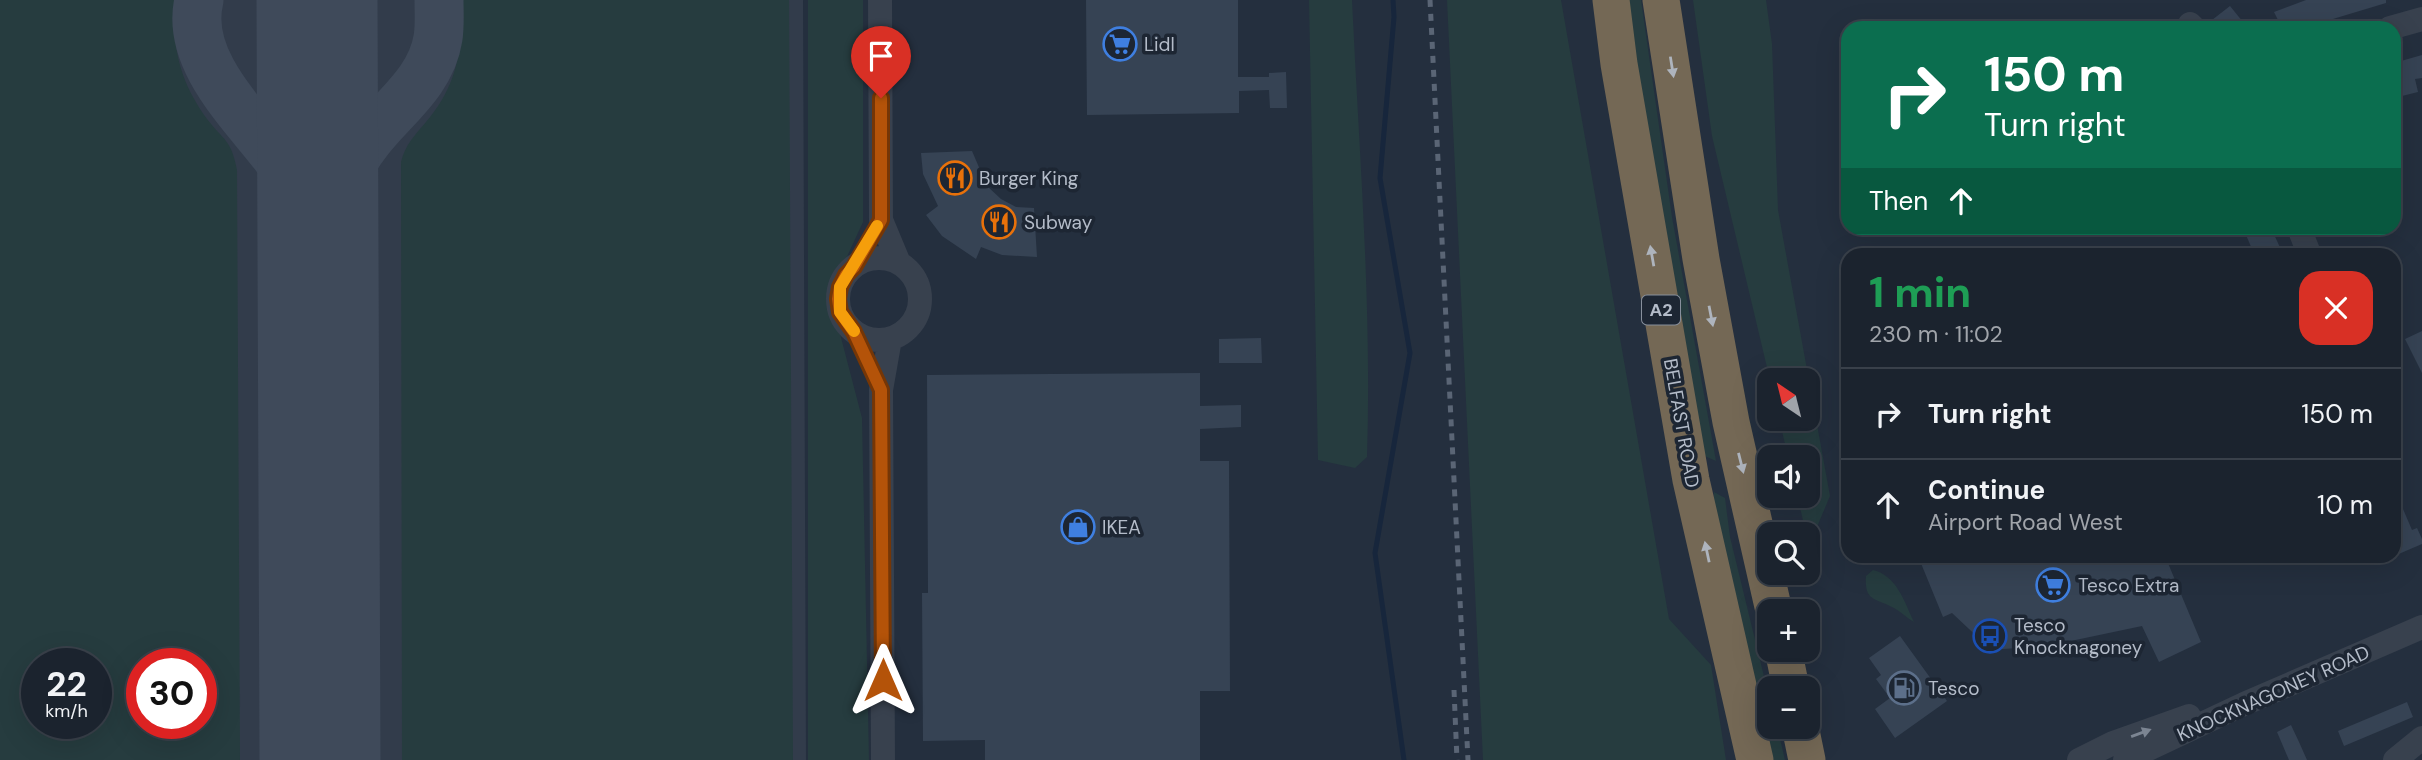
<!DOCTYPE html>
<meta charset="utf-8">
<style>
:root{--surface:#1b232e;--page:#242b36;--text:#f1f3f6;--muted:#a0a4aa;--line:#39404a}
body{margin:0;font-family:"DM Sans",sans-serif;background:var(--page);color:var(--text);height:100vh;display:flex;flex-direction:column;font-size:26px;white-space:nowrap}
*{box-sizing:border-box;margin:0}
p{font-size:23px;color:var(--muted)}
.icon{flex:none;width:38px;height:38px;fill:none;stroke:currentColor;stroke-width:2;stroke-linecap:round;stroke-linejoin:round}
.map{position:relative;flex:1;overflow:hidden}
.sheet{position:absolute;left:1841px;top:248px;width:560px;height:315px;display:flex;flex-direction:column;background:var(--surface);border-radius:21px;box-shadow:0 7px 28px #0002,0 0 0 2px var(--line)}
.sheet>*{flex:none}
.top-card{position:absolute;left:1841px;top:21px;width:560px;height:214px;border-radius:21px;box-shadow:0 7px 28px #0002,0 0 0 2px var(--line);background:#0b6e4f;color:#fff;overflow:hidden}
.needle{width:46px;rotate:325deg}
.fabs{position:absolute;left:1757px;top:368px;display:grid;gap:14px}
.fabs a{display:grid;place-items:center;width:63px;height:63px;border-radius:14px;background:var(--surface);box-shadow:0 7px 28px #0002,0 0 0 2px var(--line);font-size:35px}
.speed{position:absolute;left:21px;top:648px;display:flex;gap:14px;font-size:35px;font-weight:700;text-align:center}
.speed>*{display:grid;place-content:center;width:91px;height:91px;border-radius:50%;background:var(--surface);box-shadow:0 7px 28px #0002,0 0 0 2px var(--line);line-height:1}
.speed small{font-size:18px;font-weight:400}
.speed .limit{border:10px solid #d22;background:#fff;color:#111}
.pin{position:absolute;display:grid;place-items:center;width:60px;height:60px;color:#fff;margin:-72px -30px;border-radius:50% 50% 50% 0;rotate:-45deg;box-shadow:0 0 7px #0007}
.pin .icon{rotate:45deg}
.me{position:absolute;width:77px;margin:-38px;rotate:0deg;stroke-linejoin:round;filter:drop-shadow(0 0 5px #0008)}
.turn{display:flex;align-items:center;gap:24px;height:147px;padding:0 28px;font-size:32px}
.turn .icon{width:91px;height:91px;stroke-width:2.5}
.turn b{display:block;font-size:49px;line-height:60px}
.then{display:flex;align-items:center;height:66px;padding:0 28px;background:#0003;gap:14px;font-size:26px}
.round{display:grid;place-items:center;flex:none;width:74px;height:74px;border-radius:21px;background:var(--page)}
.summary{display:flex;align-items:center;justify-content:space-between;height:119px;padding:0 28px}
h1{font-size:42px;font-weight:700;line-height:52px;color:#1e9e55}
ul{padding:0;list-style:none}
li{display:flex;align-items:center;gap:21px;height:91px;padding:0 28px;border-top:2px solid var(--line)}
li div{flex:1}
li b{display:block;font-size:26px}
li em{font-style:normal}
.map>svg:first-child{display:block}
.airport{fill:#323c4b;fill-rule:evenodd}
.green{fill:#263c3f;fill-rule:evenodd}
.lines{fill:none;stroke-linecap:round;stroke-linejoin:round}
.stream{stroke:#17263c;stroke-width:5}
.taxiway{stroke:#3f4a5a;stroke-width:49}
.runway{stroke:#3f4a5a;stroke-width:121}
.building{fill:#364354}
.minor{stroke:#38414e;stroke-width:24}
.highway{stroke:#746855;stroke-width:37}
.rail{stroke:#5a6575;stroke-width:5;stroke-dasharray:7 7;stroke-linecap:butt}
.oneway{fill:#aeb4bd}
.oneway2{fill:#7c8592}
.route-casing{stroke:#753606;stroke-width:18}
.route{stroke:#b45309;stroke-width:12}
.slow{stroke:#f59e0b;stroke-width:12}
.labels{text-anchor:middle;stroke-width:7;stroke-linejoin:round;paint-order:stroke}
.shield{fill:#1d2633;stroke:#878f9c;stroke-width:2}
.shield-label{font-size:18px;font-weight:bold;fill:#b4bcc9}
.poi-label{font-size:19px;fill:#b4bcc9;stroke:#1d2633;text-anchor:start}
.street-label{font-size:19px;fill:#b4bcc9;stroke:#1d2633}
</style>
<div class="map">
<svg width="2422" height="760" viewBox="0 0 2422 760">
<rect width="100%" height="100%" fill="#242f3e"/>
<path class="airport" d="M0,0H803L806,760H0ZM37,663H96V723H37ZM142,663H201V723H142Z"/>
<path class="green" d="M0,0H177C170,45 180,82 207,119C224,141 231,139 237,170L240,760H0ZM37,663H96V723H37ZM201,663V723H142V663Z
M458,0H789L793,760H402L401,162C405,145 415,135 426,122C457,86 465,46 458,0Z
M808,0H863V222L838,276L832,303L862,418L869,760H808Z
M1309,0H1352C1359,152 1372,305 1367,457L1355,468L1318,460Z
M1447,0H1561L1669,619L1711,665L1726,760H1483Z
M1628,0H1641L1672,217L1716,461L1700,454L1637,89Z
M1693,0H1766L1772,44L1778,210L1830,496L1809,546L1797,495H1808V457H1788L1779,418H1808V380H1770L1712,136Z
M1714,492L1725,498L1730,537L1769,697V726H1777L1785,760H1772L1714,503Z
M1873,570C1897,576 1904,601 1914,622C1907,618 1901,612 1894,608C1876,598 1864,602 1866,576Z"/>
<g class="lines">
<path class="stream" d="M1393,0L1394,17L1380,178L1410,353L1375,553L1404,760"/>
<path class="taxiway" d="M199,0C183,67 258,126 290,176C303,196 310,219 318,241C331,205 345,169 369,139C394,107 431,82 438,38C440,26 439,12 439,0"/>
<path class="runway" d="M317,0L320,760"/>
</g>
<path class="building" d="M1086,0H1238V77H1269V73L1286,72L1287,108H1270L1269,90L1239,91V113L1087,115Z
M2306,0H2386V3L2313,25L2312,22L2298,28H2282L2274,12Z
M2230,6L2243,22L2236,28H2218L2212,20Z
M2422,55V78L2415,79L2418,92L2394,98V63Z
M972,151L987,186L1001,199L1016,207L1034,208L1037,257L1002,255L981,247L976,259L942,236L926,215L938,206L923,174L921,153Z
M2243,228H2271L2284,256H2255Z
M2422,331V373L2405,339Z
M1261,338L1262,363H1219V339Z
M1200,373V406L1241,405V427L1200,429V461H1229L1230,691H1200V760H985V740L923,741L922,593H928L927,375Z
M2394,488L2412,530L2417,528L2422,539V544L2394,556Z
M1918,556H2165L2201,642L2159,662L2142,626L2047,646L2003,649L1985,644L1952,613L1943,617Z
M1900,636L1947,701L1895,738L1875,709L1890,698L1876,679L1881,675L1869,658Z
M2407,702L2413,717L2344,746L2338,731Z
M2291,725L2299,742L2307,760H2289L2277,732Z"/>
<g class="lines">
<path class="minor" d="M880,0L881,220L899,263
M2190,24L2194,28
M2390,28L2422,19
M2299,228L2310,256
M838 299a41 41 0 1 1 82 0a41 41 0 1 1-82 0Z
M883,760L881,390L890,339
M2079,760L2113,743L2189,716
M2125,760L2244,704L2422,627
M2395,760L2422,738"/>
<path class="highway" d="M1611,0L1619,64L1691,480L1755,760
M1661,0L1701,259L1731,422L1774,611
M1783,649L1791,688
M1800,726L1807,760"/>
<path class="rail" d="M1430,0L1468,760
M1454,690L1457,760"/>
</g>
<defs><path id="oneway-solid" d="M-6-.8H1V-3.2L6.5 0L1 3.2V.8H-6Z" transform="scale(1.75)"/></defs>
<g class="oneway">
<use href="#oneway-solid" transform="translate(1672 67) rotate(81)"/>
<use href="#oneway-solid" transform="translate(1652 256) rotate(-100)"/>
<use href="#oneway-solid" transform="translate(1711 316) rotate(79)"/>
<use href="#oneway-solid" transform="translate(1741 463) rotate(76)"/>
<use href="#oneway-solid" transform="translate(1707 552) rotate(-102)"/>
</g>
<use class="oneway2" href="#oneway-solid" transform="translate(2141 733) rotate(-20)"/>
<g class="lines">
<defs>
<path id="route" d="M881,98V220L854,267L846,275L840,287L838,299L840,312L854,332L881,390L883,680"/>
</defs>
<use href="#route" class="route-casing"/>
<use href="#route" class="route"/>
<path class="slow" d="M854,331L840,312V287L877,226"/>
</g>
<defs>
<symbol id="supermarket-ring" viewBox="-11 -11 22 22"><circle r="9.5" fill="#1d2633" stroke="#3f7fe0" stroke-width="1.5"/><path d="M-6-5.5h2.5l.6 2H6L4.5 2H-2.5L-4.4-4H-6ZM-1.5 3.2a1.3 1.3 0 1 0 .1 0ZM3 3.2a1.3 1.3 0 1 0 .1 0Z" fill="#3f7fe0"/></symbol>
<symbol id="restaurant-ring" viewBox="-11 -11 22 22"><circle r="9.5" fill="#1d2633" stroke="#e8710a" stroke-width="1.5"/><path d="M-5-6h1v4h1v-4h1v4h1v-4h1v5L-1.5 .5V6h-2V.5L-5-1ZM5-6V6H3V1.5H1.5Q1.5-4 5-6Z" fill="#e8710a"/></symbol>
<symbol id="shop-ring" viewBox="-11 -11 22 22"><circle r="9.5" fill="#1d2633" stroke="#3f7fe0" stroke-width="1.5"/><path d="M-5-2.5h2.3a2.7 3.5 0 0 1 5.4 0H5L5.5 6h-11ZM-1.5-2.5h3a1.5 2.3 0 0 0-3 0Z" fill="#3f7fe0"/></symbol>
<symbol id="bus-ring" viewBox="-11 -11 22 22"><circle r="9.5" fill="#1d2633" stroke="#1a4fb4" stroke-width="1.5"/><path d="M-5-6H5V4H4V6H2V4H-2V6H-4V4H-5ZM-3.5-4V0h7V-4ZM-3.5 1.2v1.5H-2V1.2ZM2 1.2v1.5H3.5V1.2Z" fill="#1a4fb4"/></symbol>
<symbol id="fuel-ring" viewBox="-11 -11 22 22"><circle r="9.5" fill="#1d2633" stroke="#5c6f8a" stroke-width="1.5"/><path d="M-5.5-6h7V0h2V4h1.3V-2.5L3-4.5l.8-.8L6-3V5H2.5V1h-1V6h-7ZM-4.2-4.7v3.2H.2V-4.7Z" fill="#5c6f8a"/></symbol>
</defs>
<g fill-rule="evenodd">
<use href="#supermarket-ring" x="1101" y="25" width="38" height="38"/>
<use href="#restaurant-ring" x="936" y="159" width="38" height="38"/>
<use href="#restaurant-ring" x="980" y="203" width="38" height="38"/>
<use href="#shop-ring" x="1059" y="508" width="38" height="38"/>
<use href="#supermarket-ring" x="2034" y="566" width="38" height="38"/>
<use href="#bus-ring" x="1971" y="617" width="38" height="38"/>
<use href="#fuel-ring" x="1885" y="669" width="38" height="38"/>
</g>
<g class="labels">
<rect class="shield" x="1642" y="295.5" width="38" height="29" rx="5"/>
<g class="shield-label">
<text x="1661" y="316">A2</text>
</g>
<g class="poi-label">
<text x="1144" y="51">Lidl</text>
<text x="979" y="185">Burger King</text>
<text x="1024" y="229">Subway</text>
<text x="1102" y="534">IKEA</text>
<text x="2078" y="592">Tesco Extra</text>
<text x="2014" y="632">Tesco<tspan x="2014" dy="22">Knocknagoney</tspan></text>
<text x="1928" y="695">Tesco</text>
</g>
<g class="street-label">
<text transform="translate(1682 423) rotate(80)" y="7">BELFAST ROAD</text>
<text transform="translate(2273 693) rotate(-24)" y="7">KNOCKNAGONEY ROAD</text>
</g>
</g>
</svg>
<div class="fabs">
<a><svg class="needle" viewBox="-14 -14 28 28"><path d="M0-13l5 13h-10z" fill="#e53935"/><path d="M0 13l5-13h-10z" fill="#a0a4aa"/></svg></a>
<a><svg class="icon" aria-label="sound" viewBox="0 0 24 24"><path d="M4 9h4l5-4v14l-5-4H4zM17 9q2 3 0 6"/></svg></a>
<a><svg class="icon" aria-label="search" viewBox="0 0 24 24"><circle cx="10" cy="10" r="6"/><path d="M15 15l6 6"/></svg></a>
<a>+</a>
<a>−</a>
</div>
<div class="speed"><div>22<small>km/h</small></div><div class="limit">30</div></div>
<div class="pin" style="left:881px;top:98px;background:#d93025"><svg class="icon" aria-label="arrive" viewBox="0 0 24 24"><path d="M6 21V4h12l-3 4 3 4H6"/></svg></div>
<svg class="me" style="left:883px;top:680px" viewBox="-20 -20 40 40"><path d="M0-17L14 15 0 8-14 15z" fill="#b45309" stroke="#fff" stroke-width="4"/></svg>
<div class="top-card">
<div class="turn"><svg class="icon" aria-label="right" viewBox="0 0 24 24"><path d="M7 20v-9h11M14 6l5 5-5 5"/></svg><div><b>150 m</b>Turn right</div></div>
<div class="then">Then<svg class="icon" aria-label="ahead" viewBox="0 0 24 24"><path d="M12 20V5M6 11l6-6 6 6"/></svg></div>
</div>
<section class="sheet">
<div class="summary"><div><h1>1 min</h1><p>230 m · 11:02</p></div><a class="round" style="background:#d93025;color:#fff"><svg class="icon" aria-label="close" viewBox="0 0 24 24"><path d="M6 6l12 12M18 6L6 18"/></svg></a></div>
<ul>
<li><svg class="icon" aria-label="right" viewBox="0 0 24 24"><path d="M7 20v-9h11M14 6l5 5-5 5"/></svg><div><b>Turn right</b></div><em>150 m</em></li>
<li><svg class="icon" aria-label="ahead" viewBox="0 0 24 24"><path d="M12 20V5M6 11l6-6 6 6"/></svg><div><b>Continue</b><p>Airport Road West</p></div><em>10 m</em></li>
</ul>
</section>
</div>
